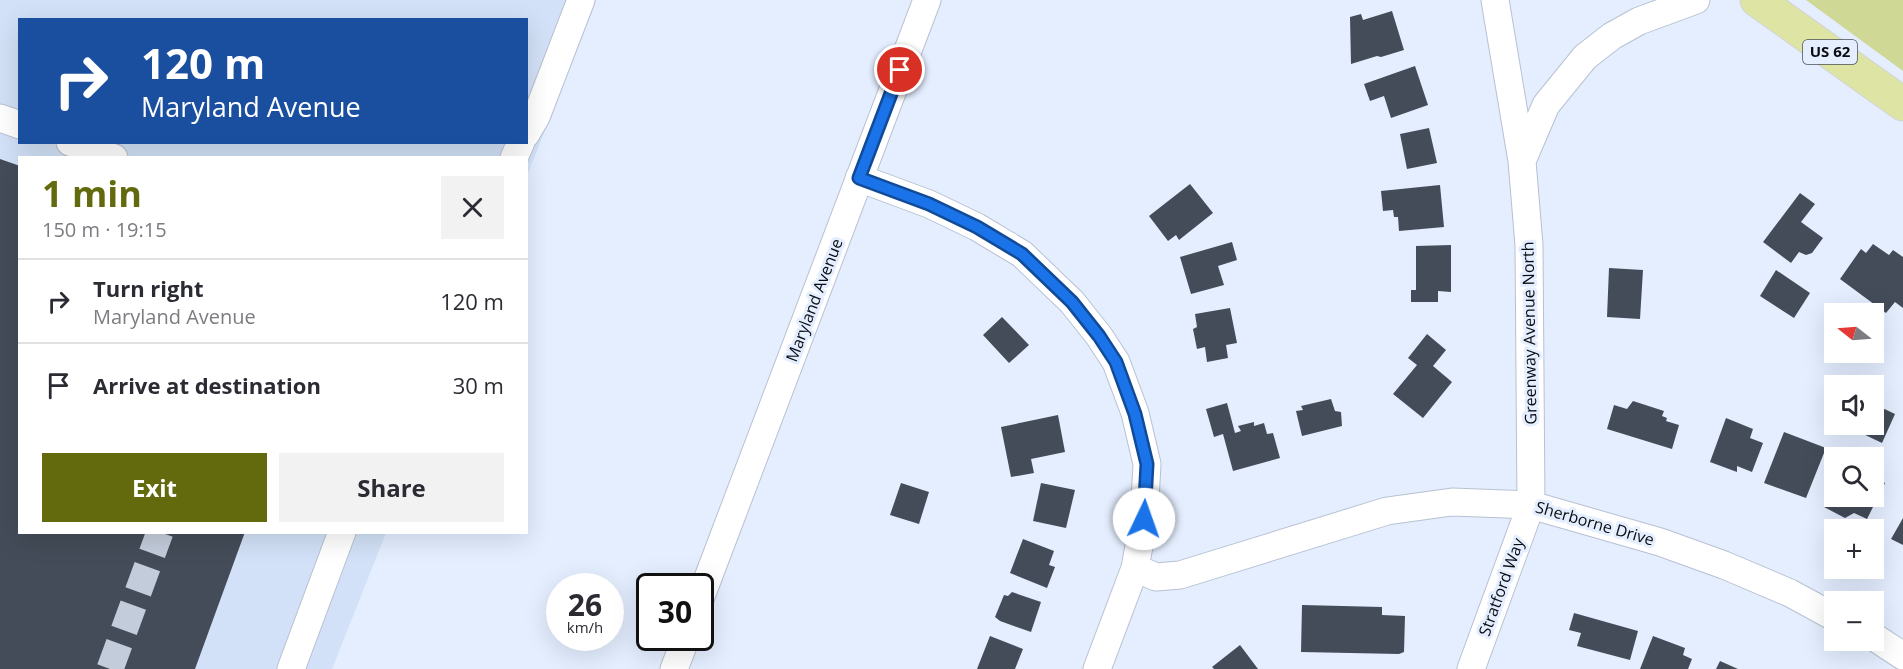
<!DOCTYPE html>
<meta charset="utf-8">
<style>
:root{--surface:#fff;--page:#f2f2f3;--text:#2b2b33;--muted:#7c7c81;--line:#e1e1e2;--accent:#636a0d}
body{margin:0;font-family:"Open Sans",sans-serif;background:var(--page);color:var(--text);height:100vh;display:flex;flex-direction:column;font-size:22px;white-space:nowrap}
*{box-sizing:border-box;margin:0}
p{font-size:20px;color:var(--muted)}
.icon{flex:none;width:33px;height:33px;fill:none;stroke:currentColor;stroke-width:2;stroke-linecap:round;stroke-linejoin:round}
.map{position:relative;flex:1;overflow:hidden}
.panel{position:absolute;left:18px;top:156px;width:510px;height:378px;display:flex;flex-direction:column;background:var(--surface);border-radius:0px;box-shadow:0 6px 24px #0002}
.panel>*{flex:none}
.guide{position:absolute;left:18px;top:18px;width:510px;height:126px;border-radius:0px;box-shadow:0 6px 24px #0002;background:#1a4fa0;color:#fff;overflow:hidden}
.needle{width:39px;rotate:287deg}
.fabs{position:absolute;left:1824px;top:303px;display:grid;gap:12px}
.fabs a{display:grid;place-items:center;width:60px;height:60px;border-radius:0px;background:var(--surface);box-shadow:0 6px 24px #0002;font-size:30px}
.speed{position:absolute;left:546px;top:573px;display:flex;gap:12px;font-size:30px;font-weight:700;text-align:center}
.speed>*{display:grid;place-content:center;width:78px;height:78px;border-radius:50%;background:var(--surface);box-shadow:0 6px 24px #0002;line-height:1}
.speed small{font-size:15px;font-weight:400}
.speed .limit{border:3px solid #111;border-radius:9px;background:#fff;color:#111}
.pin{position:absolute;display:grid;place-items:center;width:51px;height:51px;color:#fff;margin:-26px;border:3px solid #fff;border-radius:50%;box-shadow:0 2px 6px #0007}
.me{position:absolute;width:66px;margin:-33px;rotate:3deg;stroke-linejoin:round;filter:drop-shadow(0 0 4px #0008)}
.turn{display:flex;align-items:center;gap:21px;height:126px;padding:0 24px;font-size:27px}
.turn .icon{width:78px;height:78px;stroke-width:2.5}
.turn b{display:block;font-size:42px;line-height:51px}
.round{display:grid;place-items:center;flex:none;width:63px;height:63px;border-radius:0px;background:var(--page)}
.overview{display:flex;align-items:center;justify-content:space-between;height:102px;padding:0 24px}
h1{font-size:36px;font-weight:700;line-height:45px;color:var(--accent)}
.action{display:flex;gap:12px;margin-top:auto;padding:12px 24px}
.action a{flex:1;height:69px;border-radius:0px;background:var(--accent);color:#fff;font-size:24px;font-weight:700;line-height:69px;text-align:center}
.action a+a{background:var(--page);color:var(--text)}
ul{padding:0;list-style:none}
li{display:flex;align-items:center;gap:18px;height:84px;padding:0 24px;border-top:2px solid var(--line)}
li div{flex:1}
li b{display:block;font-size:22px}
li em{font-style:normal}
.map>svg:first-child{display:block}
.built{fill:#d2e1f7;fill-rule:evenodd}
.green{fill:#d0d896}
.building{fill:#444c59}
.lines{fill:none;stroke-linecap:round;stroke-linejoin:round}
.minor-tunnel{stroke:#c3ccdb;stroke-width:27;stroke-dasharray:27 14;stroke-linecap:butt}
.minor-casing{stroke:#b7c1d1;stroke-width:29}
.major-casing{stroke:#d3d3d4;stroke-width:35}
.minor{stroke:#fff;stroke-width:27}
.major{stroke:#dee5a4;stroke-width:33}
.route-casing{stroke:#114b97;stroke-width:15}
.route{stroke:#1a73e8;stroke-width:10}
.labels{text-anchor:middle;stroke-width:6;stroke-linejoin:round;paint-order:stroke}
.shield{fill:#e4eeff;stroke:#4b5058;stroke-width:1.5}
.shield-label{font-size:15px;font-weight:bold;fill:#090c11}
.street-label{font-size:16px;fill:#090c11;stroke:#e4eeff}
</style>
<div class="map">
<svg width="1903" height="669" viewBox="0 0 1903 669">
<rect width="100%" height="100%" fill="#e4eeff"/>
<path class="built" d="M0,0H596L527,176L526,158H20V532L386,533L332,669H0ZM20,20H526V142H20Z"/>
<path class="green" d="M1806,0H1903V71Z"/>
<path class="building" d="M1392,11L1404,50L1381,57L1377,56L1351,64L1350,17L1361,14L1363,20Z
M1415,66L1428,105L1391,118L1384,96L1370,101L1364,84Z
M1429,128L1437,163L1407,169L1400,134Z
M0,159L20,166V532H245L195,669H0Z
M1190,184L1213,213L1179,240L1176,235L1168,241L1149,216Z
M1440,185L1444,227L1399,231L1398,217H1394L1393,210L1383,211L1381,191Z
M1800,193L1815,204L1801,222L1823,238L1812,253L1806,255L1799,252L1791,263L1763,242Z
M1232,242L1237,260L1218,266L1224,285L1191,294L1180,257Z
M1873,244L1889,255L1893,250L1903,257V308L1895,302L1886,313L1840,279L1861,249L1866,253Z
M1451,245V292L1438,291V302H1411V290H1416V246Z
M1609,268L1643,270L1640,319L1607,317Z
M1776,270L1810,293L1794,318L1760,296Z
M1230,308L1237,343L1226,345L1228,358L1207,362L1205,347L1197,349L1193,329L1197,327L1195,314Z
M1002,317L1029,345L1009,363L983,335Z
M1427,334L1446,350L1433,366L1452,382L1423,418L1393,394L1417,365L1408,358Z
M1331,399L1335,411L1341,412L1342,426L1302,436L1296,411L1303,410L1301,406Z
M1633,401L1664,411L1662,416L1667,418L1666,421L1679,425L1672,449L1607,429L1614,405L1627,409Z
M1227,403L1235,433L1241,431L1238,426L1254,422V426L1264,423L1267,434L1273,433L1280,458L1233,471L1223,434L1214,437L1206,409Z
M1874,404L1895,414L1882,443L1859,432L1862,424H1874Z
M1058,415L1065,452L1031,459L1034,473L1011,477L1001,427Z
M1726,418L1753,429L1750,438L1763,443L1752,472L1737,466V472L1710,462Z
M1784,432L1826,448L1806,498L1764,483Z
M1874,477L1885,483L1867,519L1854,513L1845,518L1824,507L1834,486V496H1874Z
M901,483L929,492L919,524L890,515Z
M1041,483L1075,490L1066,528L1033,521Z
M1903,518V545L1891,539Z
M1023,539L1054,551L1049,565L1055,567L1047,588L1010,573Z
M1012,592L1041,602L1031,632L1000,621L995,617L1004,595L1008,596Z
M1302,605L1382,607V615L1405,616L1404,652L1399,654L1301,652Z
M1574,613L1638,631L1630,660L1577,646L1581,633L1569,630Z
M990,636L1023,649L1015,669H977Z
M1653,636L1685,648L1683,655L1692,659L1688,669H1640Z
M1240,645L1258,669H1214L1212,667Z
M1720,661L1738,669H1716Z"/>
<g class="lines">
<path class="minor-tunnel" d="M110,669L160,532"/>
<defs>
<path id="minor" d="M0,118L20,125
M526,134L536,117L581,0
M70,142L114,158
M514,158L521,142
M1522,161L1546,105L1585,57L1612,36L1639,21L1696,0
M859,178L929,204L977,227L1022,254L1072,302L1099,336L1116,362L1135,413L1147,464L1144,519L1135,568L1097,669
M1135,568L1156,577L1180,575L1387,511L1452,502L1531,505L1660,542L1724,565L1790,593L1834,617
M700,599L927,0
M1874,637L1903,656
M291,669L342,532
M674,669L686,638
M1471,669L1531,505L1529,245L1522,161L1495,0"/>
<path id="major" d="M1757,0L1903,104"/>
</defs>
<use href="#minor" class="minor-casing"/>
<use href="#major" class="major-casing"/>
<use href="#minor" class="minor"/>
<use href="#major" class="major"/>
</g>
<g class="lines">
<defs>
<path id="route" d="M900,70L859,178L929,204L977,227L1022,254L1072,302L1099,336L1116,362L1135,414L1147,464L1144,519"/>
</defs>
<use href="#route" class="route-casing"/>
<use href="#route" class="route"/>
</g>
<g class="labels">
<rect class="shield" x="1803" y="40" width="54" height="24" rx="4.5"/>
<g class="shield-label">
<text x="1830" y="57">US 62</text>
</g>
<g class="street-label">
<text transform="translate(814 300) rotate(-69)" y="6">Maryland Avenue</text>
<text transform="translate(1529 333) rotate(-91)" y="6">Greenway Avenue North</text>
<text transform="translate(1595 523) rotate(16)" y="6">Sherborne Drive</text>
<text transform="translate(1501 587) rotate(-70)" y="6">Stratford Way</text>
</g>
</g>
</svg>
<div class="fabs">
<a><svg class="needle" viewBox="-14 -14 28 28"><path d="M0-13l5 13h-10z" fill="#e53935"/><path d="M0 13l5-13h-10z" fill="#7c7c81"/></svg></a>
<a><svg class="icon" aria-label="sound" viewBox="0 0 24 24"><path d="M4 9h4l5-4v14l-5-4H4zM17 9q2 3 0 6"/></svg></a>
<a><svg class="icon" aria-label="search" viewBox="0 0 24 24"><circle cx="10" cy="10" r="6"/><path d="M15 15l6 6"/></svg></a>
<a>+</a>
<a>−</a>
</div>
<div class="speed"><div>26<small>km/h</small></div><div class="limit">30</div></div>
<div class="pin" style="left:900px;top:70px;background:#d93025"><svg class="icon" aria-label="arrive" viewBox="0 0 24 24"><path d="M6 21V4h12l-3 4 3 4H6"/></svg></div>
<svg class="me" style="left:1144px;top:519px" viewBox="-20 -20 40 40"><circle r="19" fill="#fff"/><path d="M0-13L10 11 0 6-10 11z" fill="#1a73e8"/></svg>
<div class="guide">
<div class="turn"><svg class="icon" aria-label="right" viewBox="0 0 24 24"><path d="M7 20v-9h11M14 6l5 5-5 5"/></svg><div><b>120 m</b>Maryland Avenue</div></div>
</div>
<section class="panel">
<div class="overview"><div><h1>1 min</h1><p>150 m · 19:15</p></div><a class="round"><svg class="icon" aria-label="close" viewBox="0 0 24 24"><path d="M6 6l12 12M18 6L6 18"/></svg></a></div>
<ul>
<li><svg class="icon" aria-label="right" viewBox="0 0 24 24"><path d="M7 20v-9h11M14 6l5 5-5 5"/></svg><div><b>Turn right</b><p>Maryland Avenue</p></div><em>120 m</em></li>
<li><svg class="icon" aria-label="arrive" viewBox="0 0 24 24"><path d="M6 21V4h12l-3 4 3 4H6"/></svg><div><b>Arrive at destination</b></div><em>30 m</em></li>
</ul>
<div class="action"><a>Exit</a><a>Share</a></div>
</section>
</div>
